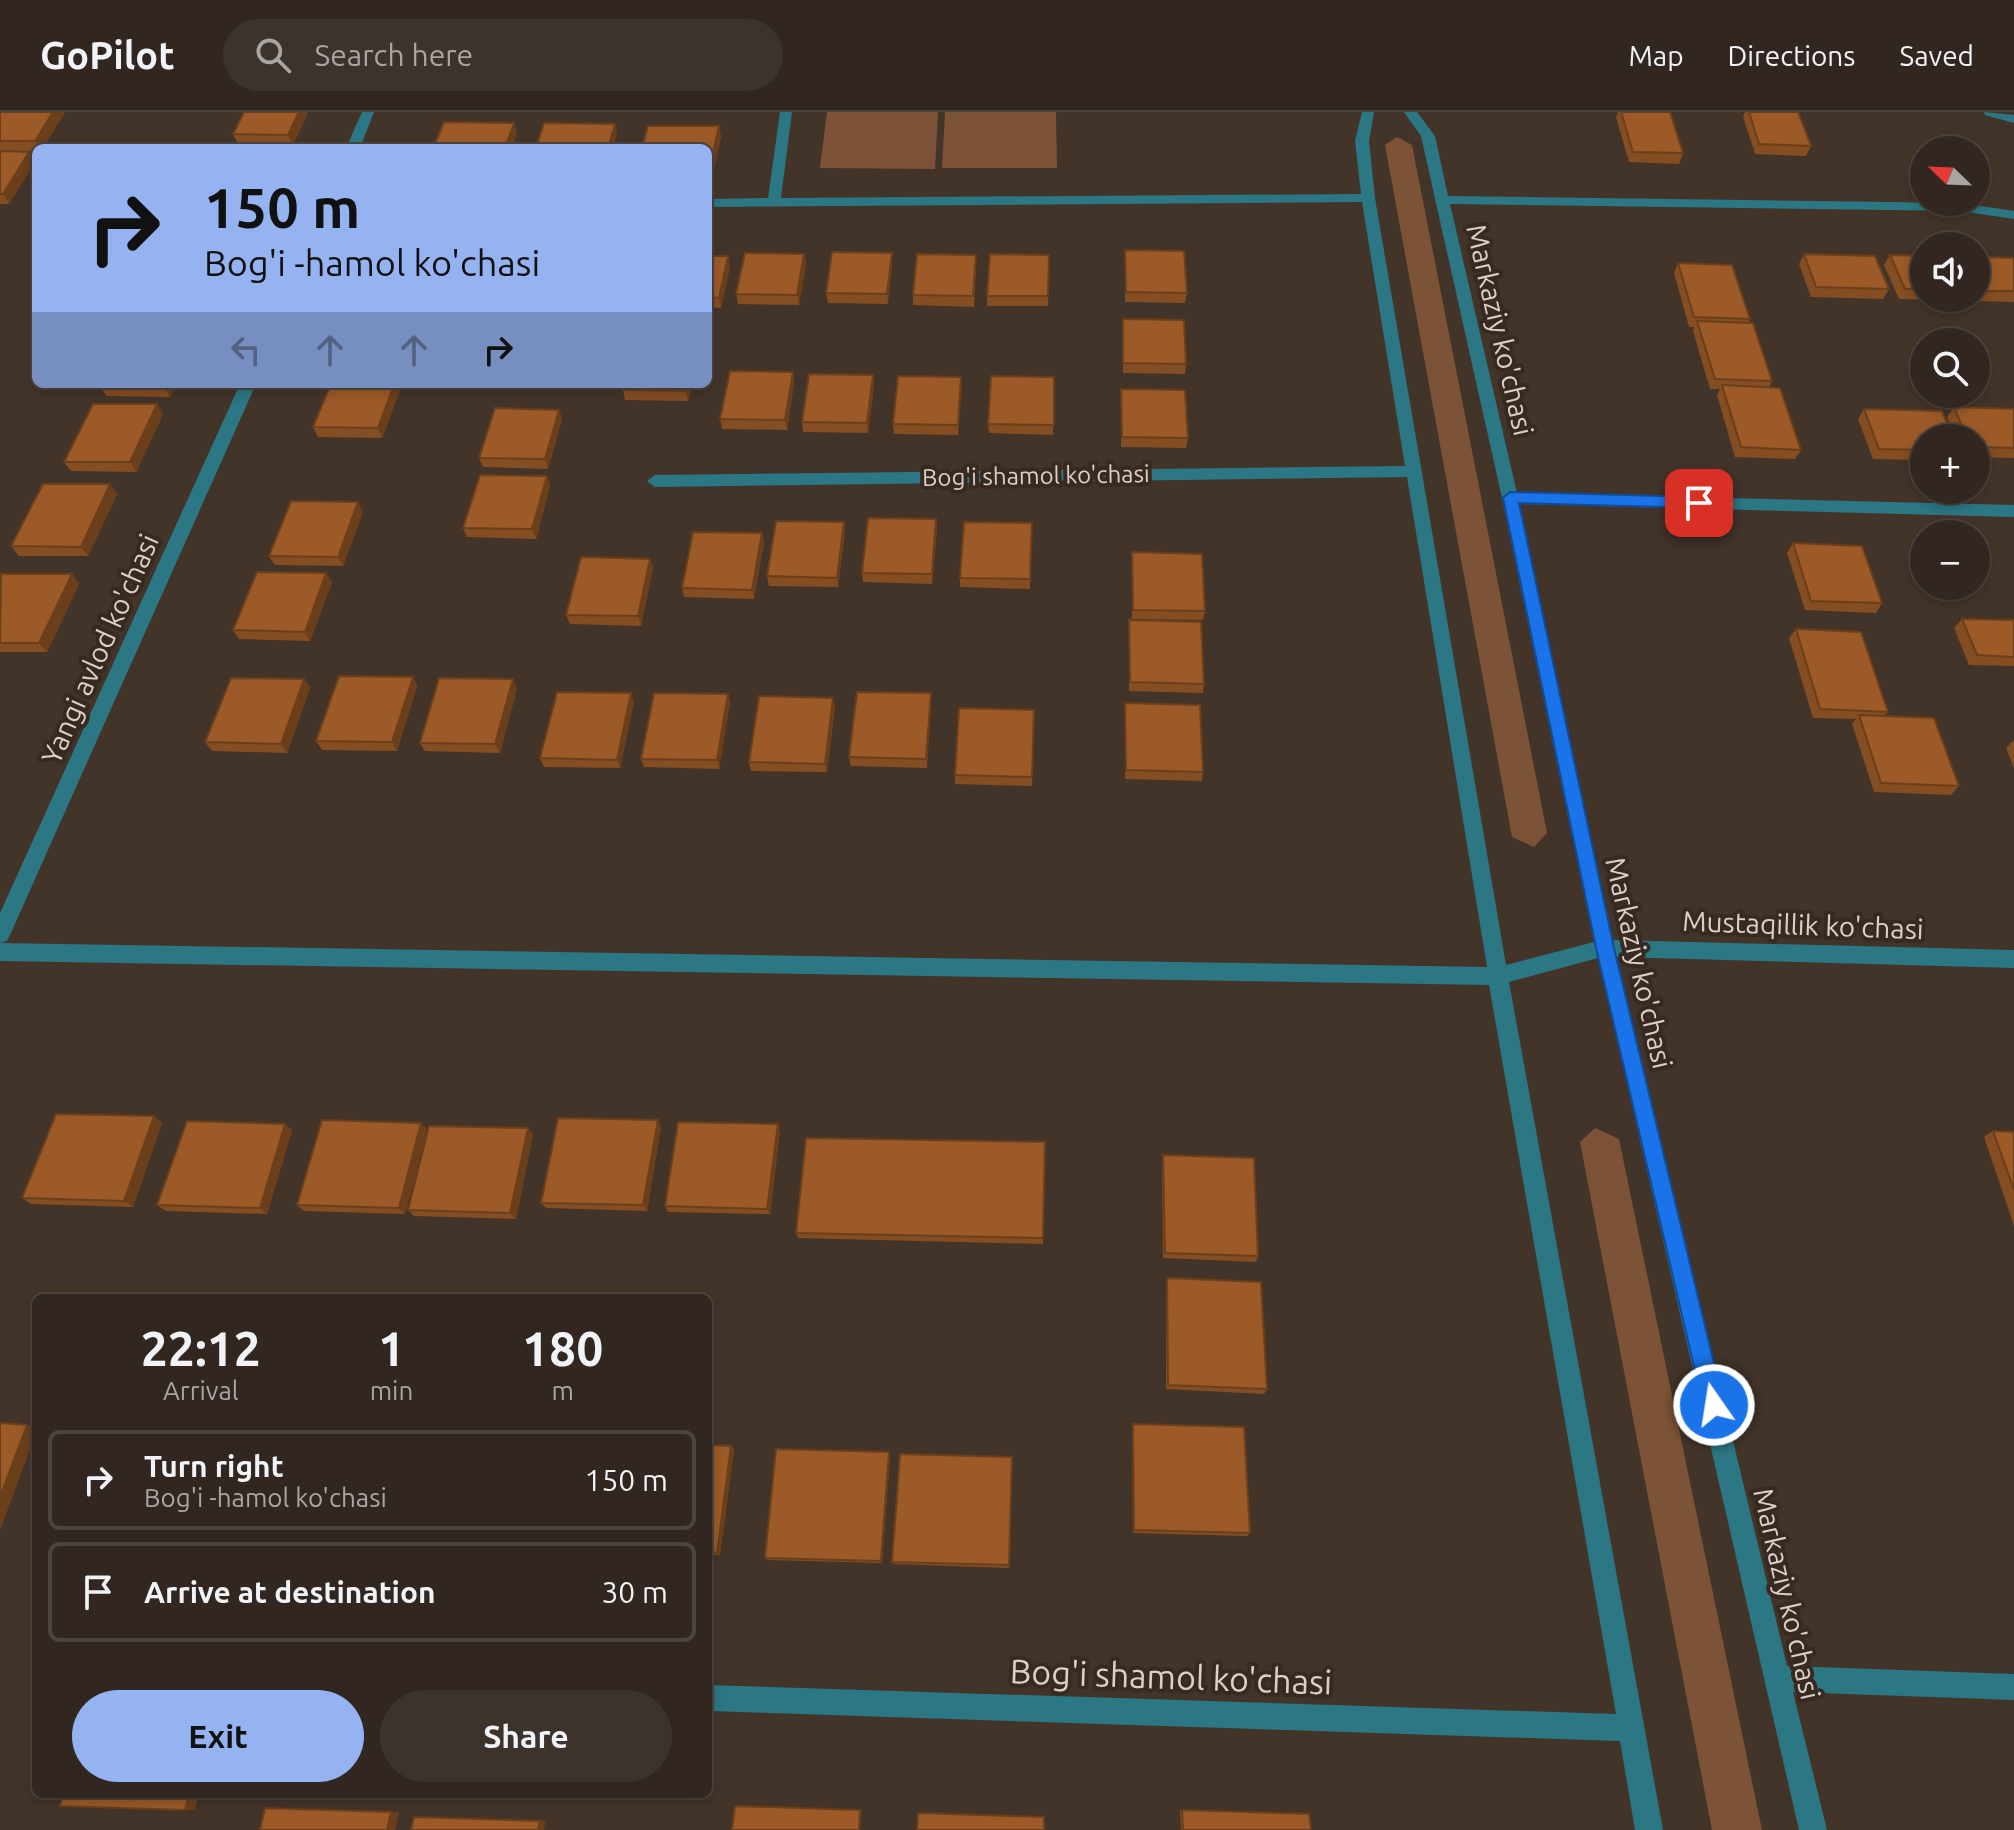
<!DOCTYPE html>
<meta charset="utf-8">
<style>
:root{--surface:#322720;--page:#3d332d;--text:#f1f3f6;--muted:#a8a5a5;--line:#4d443e;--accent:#95b2f1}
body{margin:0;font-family:Ubuntu,sans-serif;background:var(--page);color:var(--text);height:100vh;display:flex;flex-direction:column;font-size:30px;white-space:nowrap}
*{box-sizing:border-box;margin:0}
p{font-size:26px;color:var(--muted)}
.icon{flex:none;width:44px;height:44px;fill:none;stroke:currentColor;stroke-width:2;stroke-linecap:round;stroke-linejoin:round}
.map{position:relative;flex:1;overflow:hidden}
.sheet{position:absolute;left:32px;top:1182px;width:680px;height:504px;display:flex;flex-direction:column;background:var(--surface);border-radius:12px;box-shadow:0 4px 12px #0003,0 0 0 2px var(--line)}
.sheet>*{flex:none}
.guide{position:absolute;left:32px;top:32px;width:680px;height:244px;border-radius:12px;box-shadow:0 4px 12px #0003,0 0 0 2px var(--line);background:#95b2f1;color:#111;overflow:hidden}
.needle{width:52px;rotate:293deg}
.tools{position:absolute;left:1910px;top:24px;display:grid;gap:16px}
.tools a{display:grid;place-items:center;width:80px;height:80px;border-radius:50%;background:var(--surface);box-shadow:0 4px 12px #0003,0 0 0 2px var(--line);font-size:40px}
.pin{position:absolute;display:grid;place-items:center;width:68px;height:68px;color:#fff;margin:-34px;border-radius:16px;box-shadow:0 4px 12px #0006}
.me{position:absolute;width:88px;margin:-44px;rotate:347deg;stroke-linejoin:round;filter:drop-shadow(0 0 6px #0008)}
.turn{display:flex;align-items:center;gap:28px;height:168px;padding:0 40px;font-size:36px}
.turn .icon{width:104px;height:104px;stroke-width:2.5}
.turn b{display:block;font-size:56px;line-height:68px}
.lanes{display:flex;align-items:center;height:76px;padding:0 40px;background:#0003;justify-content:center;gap:40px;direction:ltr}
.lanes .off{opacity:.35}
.eta{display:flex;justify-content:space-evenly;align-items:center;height:136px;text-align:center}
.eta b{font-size:48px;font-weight:700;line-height:56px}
.button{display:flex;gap:16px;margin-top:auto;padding:16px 40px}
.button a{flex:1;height:92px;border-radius:48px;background:var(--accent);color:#111;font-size:32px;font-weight:700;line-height:92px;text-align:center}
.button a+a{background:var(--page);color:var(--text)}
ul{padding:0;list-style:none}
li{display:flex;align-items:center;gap:24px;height:100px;margin:0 16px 12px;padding:0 24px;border:4px solid var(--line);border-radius:12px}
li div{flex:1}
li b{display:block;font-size:30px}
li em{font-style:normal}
header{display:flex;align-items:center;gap:48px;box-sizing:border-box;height:112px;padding:0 40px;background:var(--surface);border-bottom:2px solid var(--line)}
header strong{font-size:38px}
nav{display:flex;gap:44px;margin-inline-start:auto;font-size:28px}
.search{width:560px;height:72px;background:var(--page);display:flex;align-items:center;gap:20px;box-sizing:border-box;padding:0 28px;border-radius:44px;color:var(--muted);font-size:30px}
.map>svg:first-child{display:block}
.green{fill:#7c5336}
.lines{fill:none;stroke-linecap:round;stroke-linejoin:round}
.minor{fill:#2c7784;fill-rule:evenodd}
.wall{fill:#854d22}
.shaded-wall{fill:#6c3f1b}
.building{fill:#9b5a27;stroke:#6c3f1b;stroke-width:2}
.route{fill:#1a73e8;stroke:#114b97;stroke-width:2}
.labels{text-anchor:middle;stroke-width:8;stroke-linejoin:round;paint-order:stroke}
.far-street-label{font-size:24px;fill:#dad0ca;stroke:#382a20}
.street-label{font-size:28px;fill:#dad0ca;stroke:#382a20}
.near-street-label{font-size:34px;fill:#dad0ca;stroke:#382a20}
</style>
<header>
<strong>GoPilot</strong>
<div class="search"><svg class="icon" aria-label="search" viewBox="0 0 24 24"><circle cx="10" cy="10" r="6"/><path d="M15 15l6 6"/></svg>Search here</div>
<nav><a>Map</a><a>Directions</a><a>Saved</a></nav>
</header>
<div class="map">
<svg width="2014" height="1718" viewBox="0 0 2014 1718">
<rect width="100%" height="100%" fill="#43342a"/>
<path class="green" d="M827,0H938L935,57L820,56Z
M945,0H1056L1057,56H942Z
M1397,25L1412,33L1547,721L1534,735L1512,725L1385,33Z
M1595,1016L1619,1027L1762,1718H1712L1580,1030Z"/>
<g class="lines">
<path class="minor" d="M362,0H374L360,36H346Z
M780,0H792L781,86L1361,82L1355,29L1362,0H1374L1369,29L1375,86L1506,853L1594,830L1502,386L1421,24L1404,0H1417L1435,24L1448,84L1960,91L2014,99V107L1960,99L1450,92L1517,381L2014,393V405L1519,392L1613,828L2014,838V856L1617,845L1787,1554L2014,1562V1588L1793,1580L1827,1718H1799L1598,846L1509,870L1663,1718H1635L1620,1629L708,1599V1573L1616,1602L1489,873L0,849V831L1487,855L1407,365L655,375L647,369L655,363L1405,354L1362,90L708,95V87L768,86Z
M1984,0L2014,3V11L1985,3Z
M240,272H256L10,823L7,829L0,831V801Z"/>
</g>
<path class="wall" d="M0,0H65L43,36H36V39H0Z
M308,0L293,33L238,32L233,22Z
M1618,0H1670L1683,41L1679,52L1629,50L1616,5Z
M1745,0H1798L1811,34L1806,44L1755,42L1743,5Z
M721,24L714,57L708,56V36Z
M0,39L35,50L9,92H0Z
M1125,138L1187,181L1185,191L1125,190Z
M892,141V151L888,192L828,191L826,181Z
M804,142L806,152L799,193L738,192L736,182Z
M1804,142L1889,177L1883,187L1811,185L1799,152Z
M1049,143L1048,194H987V184Z
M1890,143L1924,144V186H1972L1970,188L1899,187L1884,153Z
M708,144L730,154L721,196L708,195Z
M1976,145L2014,146V190L1977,189L1976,186Z
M1678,151L1750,207L1748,211L1772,269L1769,275L1801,338L1795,347L1735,345L1717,283L1720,277H1710L1693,219L1694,215H1689L1674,161Z
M976,153L974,195L913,193V183Z
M1123,207L1186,252L1185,262L1123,261Z
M793,260L794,270L787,318L722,317L720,307Z
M873,263L874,273L868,321L803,320L802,310Z
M961,265L958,323L894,322L893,312Z
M1054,265L1053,323L989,321L988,312Z
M102,272H176L170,285L107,284L100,275Z
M331,272H398L400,278L382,326L318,325L313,315Z
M692,272L688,289L625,288L623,278Z
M1121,277L1188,326L1186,336L1121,335Z
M157,292L163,302L136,360L71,359L64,350Z
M1954,295L2014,297V346L1976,345V326H1956L1947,305Z
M1864,297L1924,326V348L1873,347L1858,307Z
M559,298L562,307L548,357L483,355L479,346Z
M547,364L550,374L536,427L467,425L463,416Z
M110,372L117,382L88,444H19L11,434Z
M363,400L343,454L275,453L269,444Z
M936,407L937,417L932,472L863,470L862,461Z
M1032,411L1030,477L960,475V466Z
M845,419L838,475L769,474L767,464Z
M764,430L754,487L684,485L682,476Z
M1793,431L1882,491L1876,501L1805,498L1787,441Z
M1132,440L1205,499L1203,508L1132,507Z
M650,447L653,456L641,514L570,512L566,503Z
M72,462L79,472L47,540H0V464Z
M332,470L310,529L239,527L233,518Z
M1962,507L2014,508V554L1969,553L1954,516Z
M1129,508L1204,572L1203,581L1129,579Z
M1796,517L1888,600L1884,604L1959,674L1951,683L1874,680L1852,612L1856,607L1813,606L1789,526Z
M413,565L417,574L397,639L322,638L316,629Z
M304,567L310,576L287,641L212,639L205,630Z
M517,576L500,641L425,639L420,631Z
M728,582L730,591L719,657L644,655L641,647Z
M634,590L620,656L544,655L540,646Z
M931,590L927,656L851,654L849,645Z
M1125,591L1203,660L1202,669L1125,667Z
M835,595L827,660L751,659L749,650Z
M1034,598L1032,674L955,672V663Z
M2014,628V656L2006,636Z
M162,1011L133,1095L31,1092L22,1086Z
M661,1015L647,1099L546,1096L541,1091Z
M427,1017L405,1102L304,1099L297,1093Z
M292,1018L267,1102L166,1099L157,1093Z
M780,1019L770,1102L668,1100L665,1094Z
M1993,1019L2014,1020V1114L1984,1025Z
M533,1022L516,1107L414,1104L408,1098Z
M1045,1030L1043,1132L798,1126L796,1121Z
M1163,1043L1258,1144L1256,1150L1163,1146L1162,1049Z
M1167,1166L1267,1277L1264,1282L1166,1277V1171Z
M1133,1312L1250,1421L1247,1424L1133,1421L1132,1316Z
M708,1333L731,1334L734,1337L720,1443H708Z
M889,1340L890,1344L882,1451L768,1448L765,1446Z
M1012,1345L1009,1456L894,1452L892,1450Z
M1180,1698L1309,1702L1311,1718H1181Z"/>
<path class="shaded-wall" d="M53,0H65L43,36H39L35,29Z
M299,0H308L293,33L288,23Z
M514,11L517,21L512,36H505Z
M615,12L617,22L613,36H608Z
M719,14L721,24L714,57L712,46Z
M29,40L35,50L9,92L3,82Z
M892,141V151L888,192L887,182Z
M804,142L806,152L799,193L797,183Z
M728,144L730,154L721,196L719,186Z
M793,260L794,270L787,318L785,308Z
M873,263L874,273L868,321L867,311Z
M961,265L962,275L958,323V313Z
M166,272H176L170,285L164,275Z
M394,272H398L400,278L382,326L378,316Z
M688,272H692L688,289L686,279Z
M157,292L163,302L136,360L130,350Z
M559,298L562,307L548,357L545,347Z
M547,364L550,374L536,427L532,417Z
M110,372L117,382L88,444L81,435Z
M358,390L363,400L343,454L338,445Z
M936,407L937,417L932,472V462Z
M844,410L845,419L838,475L837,466Z
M762,421L764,430L754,487L752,478Z
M650,447L653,456L641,514L638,504Z
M326,461L332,470L310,529L305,520Z
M72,462L79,472L47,540L39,531Z
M413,565L417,574L397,639L392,630Z
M304,567L310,576L287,641L281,632Z
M513,567L517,576L500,641L495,632Z
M631,581L634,590L620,656L617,648Z
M931,581V590L927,656L926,647Z
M728,582L730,591L719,657L717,648Z
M833,586L835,595L827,660L825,652Z
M154,1004L162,1011L133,1095L124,1089Z
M658,1008L661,1015L647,1099L643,1093Z
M421,1011L427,1017L405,1102L399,1096Z
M285,1012L292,1018L267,1102L260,1096Z
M778,1012L780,1019L770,1102L767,1097Z
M528,1016L533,1022L516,1107L510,1101Z
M27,1313L36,1316V1322L0,1418V1385Z
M731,1334L734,1337L720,1443L717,1441Z
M889,1340L890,1344L882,1451L881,1449Z
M189,1682H199L195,1698H185Z
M862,1697L860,1718H859L860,1698Z
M391,1700H399L395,1718H387Z
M546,1708L544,1718H538L540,1709Z"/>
<path class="building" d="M0,0H53L35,29H0Z
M244,0H299L288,23L233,22Z
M1621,0H1670L1683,41L1633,40Z
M1749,0H1798L1811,34L1759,32Z
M444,10L514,11L505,36H433Z
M544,11L615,12L608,36H536Z
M648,14H719L712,46H708V36H642Z
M224,34H280L279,36H223Z
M0,39L29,40L3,82H0Z
M1125,138L1184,139L1187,181L1126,180Z
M832,140L892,141L887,182L826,181Z
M745,141L804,142L797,183L736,182Z
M917,142L976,143L973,184L913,183Z
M990,142L1049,143L1048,184H987Z
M1804,142L1875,144L1889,177L1816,175Z
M1890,143L1924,144V177H1905Z
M708,144H728L719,186L708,185Z
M1976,145L2014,146V179H1983L1976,163Z
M1678,151L1732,153L1750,207L1694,205Z
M1123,207L1184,208L1186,252L1123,251Z
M1697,209L1753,211L1772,269L1715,267Z
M730,259L793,260L785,308L720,307Z
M809,262L873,263L867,311L802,310Z
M898,264L961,265L958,313L893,312Z
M991,264L1054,265V313L988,312Z
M102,272H166L164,275H100Z
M331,272H394L378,316L313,315Z
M624,272H688L686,279L623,278Z
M1722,273L1780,276L1801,338L1741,335Z
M1121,277L1185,278L1188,326L1122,325Z
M93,292H157L130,350H64Z
M1954,295L2014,297V336L1976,335V326H1967Z
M495,296L559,298L545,347L479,346Z
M1864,297L1942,299L1953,326H1924V338L1879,337Z
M480,363L547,364L532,417L463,416Z
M43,372H110L81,435L11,434Z
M291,389L358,390L338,445L269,444Z
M868,406L936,407L932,462L862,461Z
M776,409L844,410L837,466L767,464Z
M964,410L1032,411L1030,467L960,466Z
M693,420L762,421L752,478L682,476Z
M1793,431L1862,434L1882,491L1811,489Z
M1132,440L1202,442L1205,499L1133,498Z
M581,445L650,447L638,504L566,503Z
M257,460L326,461L305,520L233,518Z
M1,462H72L39,531H0Z
M1962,507L2014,508V545L1977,543Z
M1129,508L1201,510L1204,572L1130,570Z
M1796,517L1861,520L1888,600L1820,597Z
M339,564L413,565L392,630L316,629Z
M231,566L304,567L281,632L205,630Z
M439,566L513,567L495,632L420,631Z
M557,580L631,581L617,648L540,646Z
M857,580L931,581L926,647L849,645Z
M654,581L728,582L717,648L641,647Z
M759,584L833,586L825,652L749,650Z
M1125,591L1200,593L1203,660L1126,658Z
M959,596L1034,598L1032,665L955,663Z
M1859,603L1934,606L1959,674L1881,671Z
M56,1002L154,1004L124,1089L22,1086Z
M558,1006L658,1008L643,1093L541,1091Z
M322,1008L421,1011L399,1096L297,1093Z
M187,1009L285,1012L260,1096L157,1093Z
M678,1010L778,1012L767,1097L665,1094Z
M429,1014L528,1016L510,1101L408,1098Z
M1993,1019L2014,1020V1078Z
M806,1026L1045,1030L1043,1126L796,1121Z
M1163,1043L1254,1046L1258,1144L1165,1141Z
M1167,1166L1261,1170L1267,1277L1168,1273Z
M0,1311L27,1313L0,1385Z
M1133,1312L1244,1315L1250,1421L1134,1418Z
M708,1333L731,1334L717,1441L708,1440Z
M776,1337L889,1340L881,1449L765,1446Z
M900,1342L1012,1345L1009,1453L892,1450Z
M64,1682H189L185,1698L60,1694Z
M735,1694L860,1698L859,1718H732Z
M265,1696L391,1700L387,1718H260Z
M1182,1698L1309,1702L1311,1718H1183Z
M918,1701L1044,1705V1718H917Z
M414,1705L540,1709L538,1718H411Z"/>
<path class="route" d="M1510,380L1699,385L1707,391L1699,396L1519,391L1614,836L1724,1293L1721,1300L1714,1303L1706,1300L1703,1293L1596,836L1503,386Z"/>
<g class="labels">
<g class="far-street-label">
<text transform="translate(1036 364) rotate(-1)" y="8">Bog'i shamol ko'chasi</text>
</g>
<g class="street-label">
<text transform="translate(1500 218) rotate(77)" y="10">Markaziy ko'chasi</text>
<text transform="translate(100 537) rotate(-66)" y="10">Yangi avlod ko'chasi</text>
<text transform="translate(1803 813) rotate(2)" y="10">Mustaqillik ko'chasi</text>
<text transform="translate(1639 851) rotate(77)" y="10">Markaziy ko'chasi</text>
<text transform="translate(1787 1482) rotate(77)" y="10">Markaziy ko'chasi</text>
</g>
<g class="near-street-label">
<text transform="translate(1171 1565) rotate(2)" y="12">Bog'i shamol ko'chasi</text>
</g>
</g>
</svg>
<div class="tools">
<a><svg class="needle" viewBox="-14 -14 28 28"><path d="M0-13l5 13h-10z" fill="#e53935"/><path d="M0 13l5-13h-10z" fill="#a8a5a5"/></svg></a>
<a><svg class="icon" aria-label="sound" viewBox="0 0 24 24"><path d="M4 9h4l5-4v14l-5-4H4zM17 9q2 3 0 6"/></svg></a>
<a><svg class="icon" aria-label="search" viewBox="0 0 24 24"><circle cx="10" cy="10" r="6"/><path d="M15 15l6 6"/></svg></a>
<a>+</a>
<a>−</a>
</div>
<div class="pin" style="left:1699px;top:391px;background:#d93025"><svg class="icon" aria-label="arrive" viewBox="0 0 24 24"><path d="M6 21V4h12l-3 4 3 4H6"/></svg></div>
<svg class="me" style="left:1714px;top:1293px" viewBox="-20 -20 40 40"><circle r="17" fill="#1a73e8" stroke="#fff" stroke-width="3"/><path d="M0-11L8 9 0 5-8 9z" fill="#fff"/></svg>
<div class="guide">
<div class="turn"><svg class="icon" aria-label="right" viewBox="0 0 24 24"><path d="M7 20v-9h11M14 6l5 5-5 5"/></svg><div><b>150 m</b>Bog'i -hamol ko'chasi</div></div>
<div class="lanes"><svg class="icon off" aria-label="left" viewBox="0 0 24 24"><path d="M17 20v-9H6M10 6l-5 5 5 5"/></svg><svg class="icon off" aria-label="ahead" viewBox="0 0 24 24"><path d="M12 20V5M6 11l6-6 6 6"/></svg><svg class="icon off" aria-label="ahead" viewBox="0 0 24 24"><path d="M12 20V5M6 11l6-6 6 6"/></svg><svg class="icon" aria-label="right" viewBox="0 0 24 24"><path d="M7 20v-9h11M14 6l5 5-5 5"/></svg></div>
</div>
<section class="sheet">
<div class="eta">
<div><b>22:12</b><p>Arrival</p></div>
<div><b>1</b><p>min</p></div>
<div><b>180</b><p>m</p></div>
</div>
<ul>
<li><svg class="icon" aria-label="right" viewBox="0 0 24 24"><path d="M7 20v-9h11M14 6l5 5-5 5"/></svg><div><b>Turn right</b><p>Bog'i -hamol ko'chasi</p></div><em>150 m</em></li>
<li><svg class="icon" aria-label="arrive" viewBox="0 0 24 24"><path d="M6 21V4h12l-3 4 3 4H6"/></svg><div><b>Arrive at destination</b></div><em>30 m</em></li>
</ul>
<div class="button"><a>Exit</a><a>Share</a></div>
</section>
</div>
